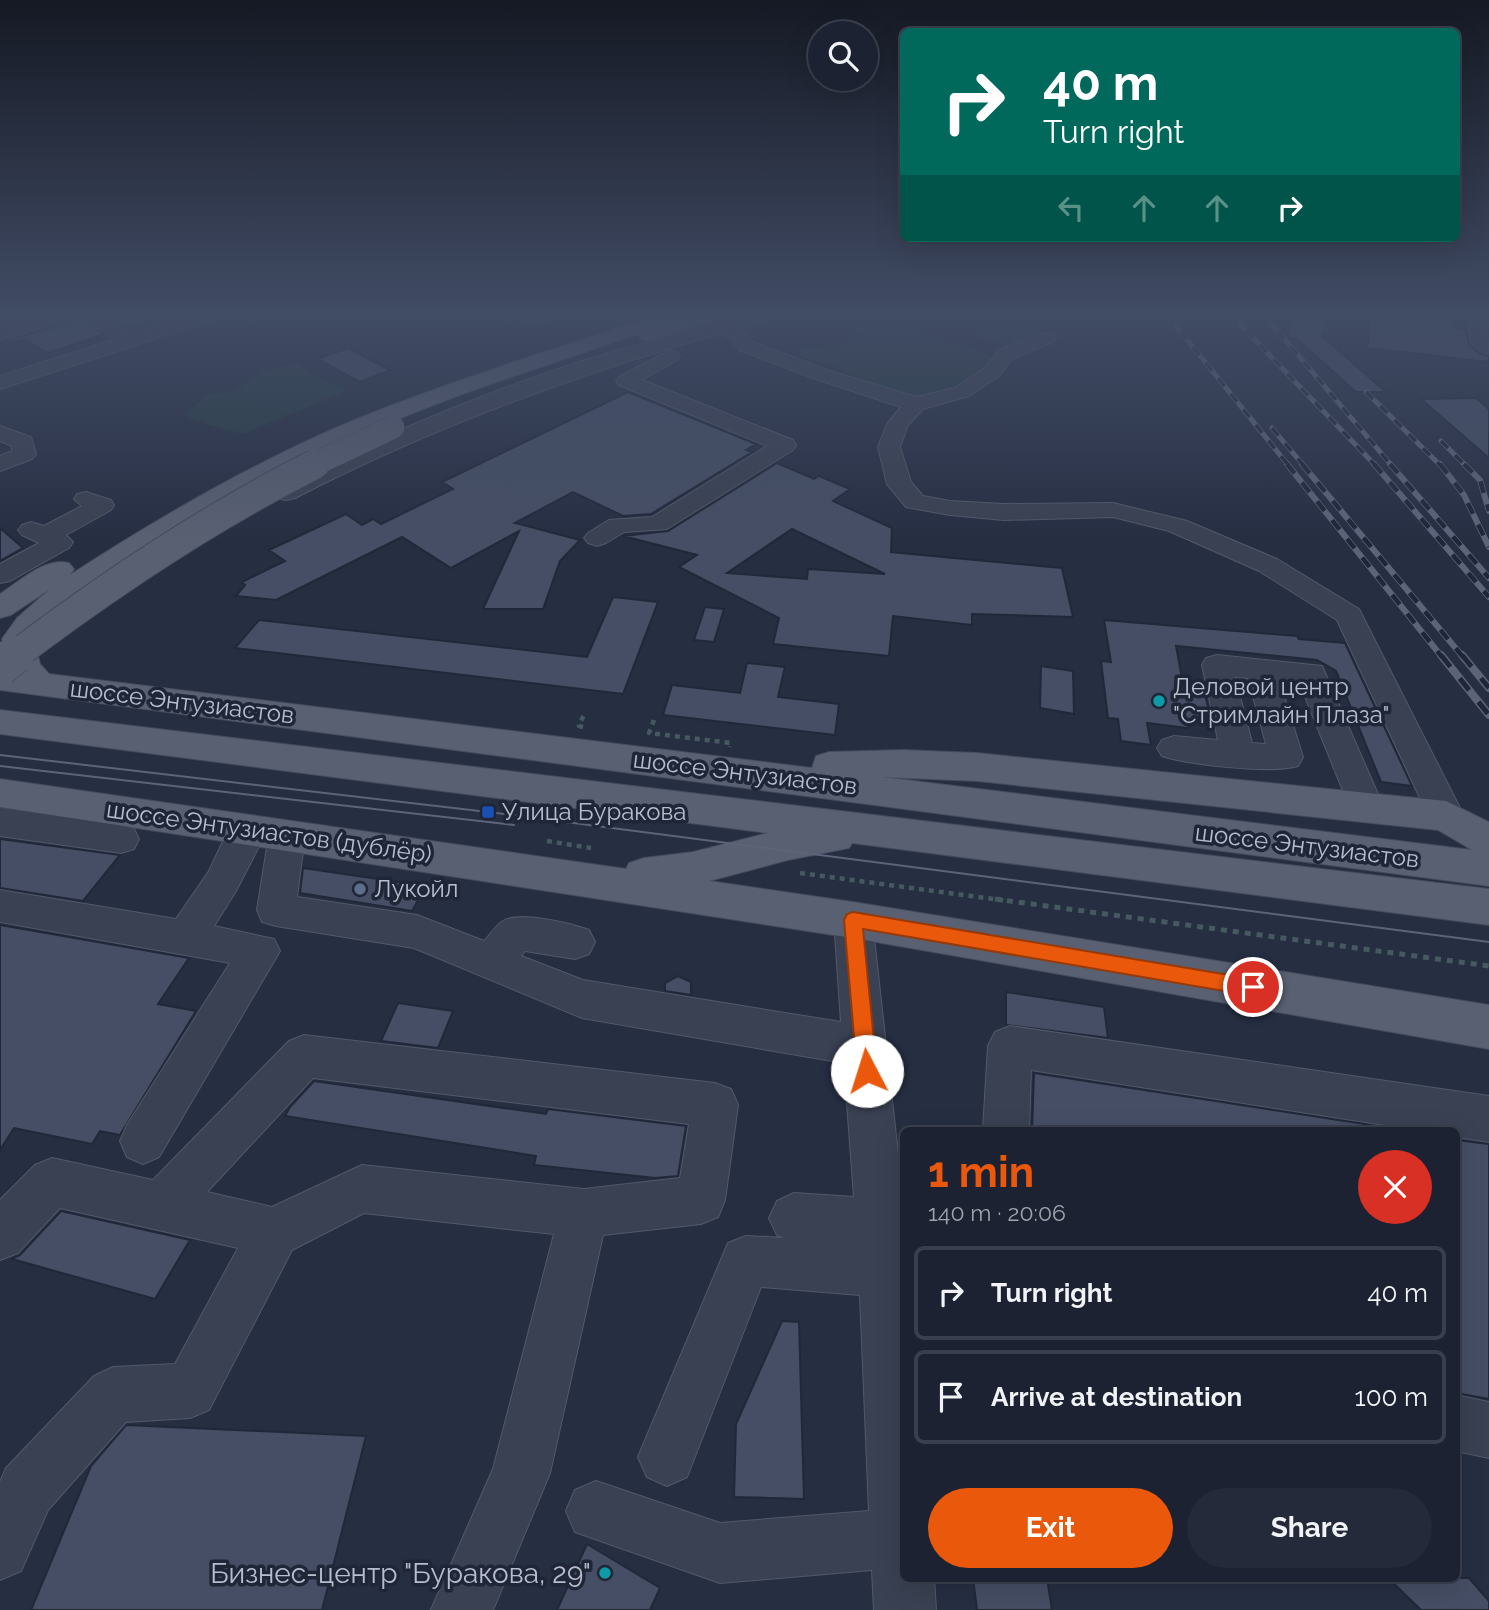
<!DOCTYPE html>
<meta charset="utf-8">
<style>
:root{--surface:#1c2232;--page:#252a3a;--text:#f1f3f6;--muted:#a0a4ac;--line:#3a3f4d;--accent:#ea580c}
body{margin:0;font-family:Raleway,sans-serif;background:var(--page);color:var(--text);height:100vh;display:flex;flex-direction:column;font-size:26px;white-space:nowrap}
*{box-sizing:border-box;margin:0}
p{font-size:23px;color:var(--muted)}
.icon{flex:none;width:38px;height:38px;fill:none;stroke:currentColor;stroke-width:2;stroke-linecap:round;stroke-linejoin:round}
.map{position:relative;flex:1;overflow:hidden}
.side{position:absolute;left:900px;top:1127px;width:560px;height:455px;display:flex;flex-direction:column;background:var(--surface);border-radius:10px;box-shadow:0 7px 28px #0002,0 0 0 2px var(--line)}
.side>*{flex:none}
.guide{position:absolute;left:900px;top:28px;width:560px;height:214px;border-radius:10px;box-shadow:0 7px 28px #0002,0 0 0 2px var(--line);background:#00695c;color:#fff;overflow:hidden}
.fabs{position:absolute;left:808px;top:21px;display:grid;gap:14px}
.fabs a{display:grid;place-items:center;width:70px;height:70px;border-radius:50%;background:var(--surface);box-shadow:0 7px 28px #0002,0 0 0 2px var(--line);font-size:35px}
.pin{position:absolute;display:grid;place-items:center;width:60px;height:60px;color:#fff;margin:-30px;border:4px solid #fff;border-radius:50%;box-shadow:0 2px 7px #0007}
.me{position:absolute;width:77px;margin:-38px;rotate:355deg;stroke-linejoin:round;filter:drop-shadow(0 0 5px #0008)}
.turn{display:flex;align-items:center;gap:24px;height:147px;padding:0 28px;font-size:32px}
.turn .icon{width:91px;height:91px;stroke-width:2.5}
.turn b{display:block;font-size:49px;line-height:60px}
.lanes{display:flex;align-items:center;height:66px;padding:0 28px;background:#0003;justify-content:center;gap:35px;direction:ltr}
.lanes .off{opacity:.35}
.round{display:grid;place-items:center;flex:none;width:74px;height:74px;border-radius:37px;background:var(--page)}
.headline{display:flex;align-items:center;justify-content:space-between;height:119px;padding:0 28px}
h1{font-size:42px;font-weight:700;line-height:52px;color:var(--accent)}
.cta{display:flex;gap:14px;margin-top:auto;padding:14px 28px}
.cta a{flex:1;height:80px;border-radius:42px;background:var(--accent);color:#fff;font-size:28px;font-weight:700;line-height:80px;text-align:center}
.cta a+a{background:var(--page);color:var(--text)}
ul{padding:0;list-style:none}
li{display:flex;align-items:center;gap:21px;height:94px;margin:0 14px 10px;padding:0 14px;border:4px solid var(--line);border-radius:10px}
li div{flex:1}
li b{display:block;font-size:26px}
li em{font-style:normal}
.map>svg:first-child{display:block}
.green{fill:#283c43}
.building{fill:#454e64;stroke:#212839;stroke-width:2;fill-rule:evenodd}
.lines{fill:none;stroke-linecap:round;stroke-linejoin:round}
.minor-casing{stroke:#525969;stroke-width:2}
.major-casing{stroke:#444a5b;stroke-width:2}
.path-far1{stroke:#465960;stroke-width:4.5;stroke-dasharray:5 5;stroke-linecap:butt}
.path{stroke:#465960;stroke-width:5;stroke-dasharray:6 6;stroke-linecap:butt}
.minor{fill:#3a4152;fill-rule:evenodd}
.major{fill:#596072;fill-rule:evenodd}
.tram{stroke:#5d6479;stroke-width:2}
.rail-far2-casing{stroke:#5d6479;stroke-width:5}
.rail-far1-casing{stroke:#5d6479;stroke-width:6}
.rail-casing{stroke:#5d6479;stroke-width:8}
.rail-far2{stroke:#1f2637;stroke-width:3.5;stroke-dasharray:10;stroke-linecap:butt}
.rail-far1{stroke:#1f2637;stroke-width:4.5;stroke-dasharray:12;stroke-linecap:butt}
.rail{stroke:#1f2637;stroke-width:5;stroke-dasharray:15;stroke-linecap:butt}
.major-bridge-far2-casing{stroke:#444a5b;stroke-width:24;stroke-linecap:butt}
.major-bridge-far1-casing{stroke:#444a5b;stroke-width:31;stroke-linecap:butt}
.major-bridge-casing{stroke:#444a5b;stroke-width:39;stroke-linecap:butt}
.major-bridge-far2{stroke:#596072;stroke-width:23}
.major-bridge-far1{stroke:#596072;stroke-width:29}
.major-bridge{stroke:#596072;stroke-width:38}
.route{fill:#ea580c;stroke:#983908;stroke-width:2}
.culture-dot{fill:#0f9aa8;stroke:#1f2637;stroke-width:2.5}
.transit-dot{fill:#1a4fb4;stroke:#1f2637;stroke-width:2.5}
.service-dot{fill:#5c6f8a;stroke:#1f2637;stroke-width:2.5}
.labels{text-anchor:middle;stroke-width:7;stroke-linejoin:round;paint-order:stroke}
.poi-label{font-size:24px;fill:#b7bdcc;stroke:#1f2637;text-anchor:start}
.street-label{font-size:24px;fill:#b7bdcc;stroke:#1f2637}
.near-poi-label{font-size:28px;fill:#b7bdcc;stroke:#1f2637;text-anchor:end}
</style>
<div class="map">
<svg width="1489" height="1610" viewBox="0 0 1489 1610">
<rect width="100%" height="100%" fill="#262e42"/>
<path class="green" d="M829,316H1050L1052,317L1044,323L1042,331L1034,338L1008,347L972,336L977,331L945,321L948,316L932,318L915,325L918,332L983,352L995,360C979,374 973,371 959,391L921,400L866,383L837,367L802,357L797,349L835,345L863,335L850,328L847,321Z
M298,364L312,375L348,390L243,434C225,428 197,425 185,414L210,393C239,394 237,386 260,374C272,368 284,366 298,364Z"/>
<path class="building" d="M75,316L104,334L47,353L25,339L15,342L11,339L70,323Z
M107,316H149L150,320L128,327Z
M1294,316H1329L1322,336L1386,392H1356L1297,339L1287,337Z
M1370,316H1442L1454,320L1453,328L1466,330L1469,345L1480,354L1489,356V362L1367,348Z
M348,348L390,370L360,382L317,359Z
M628,392L756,444L746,450L752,452L651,514L623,516L573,492L515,523L580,540L560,561L543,609H483L519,531L451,568L402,537L276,600L236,596L245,585L242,582L285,561L269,550L346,514L362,525L373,519L381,524L453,489L442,482Z
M1476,398L1489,409V458L1421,399Z
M777,463L814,479L819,476L850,489L833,501L892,528L891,552L1062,568L1073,617L972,614V625L893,616L889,656L773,644L779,618L679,567L697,555L623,536L668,531ZM792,529L885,574L808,569L807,579L727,573Z
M0,528L23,548L0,561Z
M613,597L658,602L623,694L235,648L259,620L587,657Z
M705,607L724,609L714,642L694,640Z
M1104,620L1297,636L1299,639L1345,643L1412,786L1381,782L1336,671L1317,660L1176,646L1184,689L1205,694L1210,715L1187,728L1147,723L1151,745L1121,741L1118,719L1108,718L1101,661L1111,662Z
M747,663L785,667L778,697L839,704L835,735L663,715L672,685L740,693Z
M1041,666L1073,671L1074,714L1040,708Z
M0,839L120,855L83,901L0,888Z
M303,868L426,886L412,911L300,893Z
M0,925L189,958L158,1004L196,1011L120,1135L100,1131L92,1144L14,1128L0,1150Z
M678,976L691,982V995L665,991V983Z
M1006,992L1104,1007L1108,1038L1006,1025Z
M398,1003L453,1011L438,1048L381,1041Z
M1034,1073L1371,1125L1370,1130H1032Z
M314,1081L546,1114L548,1109L686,1126L678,1176L655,1178L534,1165L536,1156L285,1116L290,1107Z
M1456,1140L1489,1144V1399L1456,1393Z
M61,1211L190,1240L155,1299L12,1259L20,1255Z
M782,1321L799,1322L804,1499L734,1497L736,1424Z
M126,1425L366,1436L322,1610H31L91,1466Z
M587,1544L660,1588L650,1610H557Z
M973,1578H1047L1052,1610H977Z
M1388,1578H1469L1489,1601V1610H1421Z"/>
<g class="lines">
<defs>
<path id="minor" d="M44,316H72L69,320L0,340V328Z
M80,316H102L134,333L190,316H216L213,320L0,389V376L116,339Z
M526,316H549C544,323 535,324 527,322Z
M740,316H766L763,320L739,328L753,342L827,370L916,397L955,388L985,368L999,350L1039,334H1053L1056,338L1053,342L1013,358L999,376L969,396L923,409L908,425L900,447L911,482L923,496L950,501L1004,504L1113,503L1187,521L1277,559L1359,609L1464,816L1459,826L1446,830L1433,826L1337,620L1259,571L1169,531L1113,517L1004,520L950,515L906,507L887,484L878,447L887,424L901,407L813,378L739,350L732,340L721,333C573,376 432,427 295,498L286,500L277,498L274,493L277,488C374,439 473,397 576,363C630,346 686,333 740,316Z
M1467,316H1485L1489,354L1482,352L1471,343Z
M670,350L677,352L680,356L677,360L642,380L793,440L796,445L793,450L667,529L624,532L606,543L597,546L588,543L584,538L588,533L609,520L652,517L767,446L619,385L616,381L619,377Z
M0,426L31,437L36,454L32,459L0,471V456L12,451V446L0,441Z
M86,492L111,500L114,505L111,510L66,535L73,542L69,548L10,581L0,583V564L39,543L22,535L18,530L22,525L31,522L44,526L82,506L74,499L77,494Z
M1217,655L1322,666L1384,808L1378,818L1366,821L1354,818L1299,682L1279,680L1303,757L1298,766C1272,774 1190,765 1162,756L1157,748L1162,740L1174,736L1218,740L1202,665L1206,658ZM1235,677L1248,678L1266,744L1252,743Z
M0,808L121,825L134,829L139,839L134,849L121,853L0,836Z
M250,815L263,819L268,829L236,891L214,926L274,939L280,951L159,1157L143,1164L127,1157L120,1141L127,1125L230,963L0,922V890L176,919L209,871L226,835L237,819Z
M287,821L300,825L305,835L297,897L417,915L484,941C490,935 496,925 503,921C519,911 571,923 589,930L595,942L589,954L575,959L525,951L521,956L583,980L841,1022L834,920L839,908L853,903L867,908L872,920L903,1199V1578H934L936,1610H874L872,1570L720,1583L575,1532L566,1511L575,1490L596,1481L720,1523L869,1511L860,1295L761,1287L687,1477L667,1486L647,1477L638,1457L728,1243L746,1236L784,1238L777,1235L769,1218L777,1201L794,1193L854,1197L844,1063L582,1018L414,948L276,926L262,922L257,910L269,835L274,825Z
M1010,1026L1489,1096V1142L1456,1137V1130H1417L1031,1070L1029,1130H983L988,1046L995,1032Z
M304,1035L715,1083L731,1089L738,1105L725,1200L718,1217L701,1224L603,1235L550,1473L493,1610H431L493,1469L554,1234L364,1213L292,1250L209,1410L190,1418L126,1422L48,1510L21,1571L0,1580V1482L6,1468L94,1376L113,1367L175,1364L238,1248L60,1208L18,1253L0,1260V1200L35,1165L52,1158L153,1180L289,1041ZM313,1078L689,1124L680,1178L584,1189L362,1165L272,1207L207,1192Z
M1456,1395L1489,1402V1458L1456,1451Z"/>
<path id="major" d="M652,316H680L678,319L689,316H718L715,320L648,341L641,339L638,334C543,367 446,396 355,438C282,471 214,511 147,553C107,578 62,600 34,639L40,664L49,674L812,768L816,756L829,752L903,750L977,753L1446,801L1489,822V886L0,690V668L7,669L2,639L17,618L50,589L11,615L0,618V594C20,581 45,557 69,563L74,569L70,575C156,519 246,467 340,426C442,383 548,352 652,316ZM882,777L977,781L1438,830L1472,850Z
M0,710L1489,889V925L852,843L849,848L788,860L709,881L853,902L1489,1005V1049L853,938L0,807V779L626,869L629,863L644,858L693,852L768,833L0,734Z"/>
</defs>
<use href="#minor" class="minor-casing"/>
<use href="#major" class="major-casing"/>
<path class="path-far1" d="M654,720L649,733L731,743L730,747
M583,727L579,726L585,712
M547,841L591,848
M800,873L1008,901"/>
<path class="path" d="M995,899L1489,966"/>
<use href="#minor" class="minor"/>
<use href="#major" class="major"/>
<path class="tram" d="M0,755L488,812L1489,942
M0,766L514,825"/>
<defs>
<path id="rail-far2" d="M1168,316L1289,466
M1232,316L1376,466
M1265,316L1392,466
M1366,392L1441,466
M1272,428L1304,466
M1441,441L1466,466"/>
<path id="rail-far1" d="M1287,464L1442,657
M1302,464L1463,657
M1374,464L1489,597
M1390,464L1489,578
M1440,464L1464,495L1489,547
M1464,464L1480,480L1489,511"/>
<path id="rail" d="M1441,655L1489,715
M1462,655L1489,688"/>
</defs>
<use href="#rail-far2" class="rail-far2-casing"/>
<use href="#rail-far1" class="rail-far1-casing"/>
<use href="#rail" class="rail-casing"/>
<use href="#rail-far2" class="rail-far2"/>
<use href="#rail-far1" class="rail-far1"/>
<use href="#rail" class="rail"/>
<defs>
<path id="major-bridge-far2" d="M311,466L393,427"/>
<path id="major-bridge-far1" d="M13,657C108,585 208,518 315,464"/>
<path id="major-bridge" d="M0,667L15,655"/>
</defs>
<use href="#major-bridge-far2" class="major-bridge-far2-casing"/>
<use href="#major-bridge-far1" class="major-bridge-far1-casing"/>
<use href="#major-bridge" class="major-bridge-casing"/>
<use href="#major-bridge-far2" class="major-bridge-far2"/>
<use href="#major-bridge-far1" class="major-bridge-far1"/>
<use href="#major-bridge" class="major-bridge"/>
</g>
<linearGradient id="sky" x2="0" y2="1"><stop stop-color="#151924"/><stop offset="0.58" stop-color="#414c65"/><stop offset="1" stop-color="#414c65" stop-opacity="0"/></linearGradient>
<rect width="1489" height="541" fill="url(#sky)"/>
<path class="route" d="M853,912L1253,979L1260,981L1263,987L1260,993L1253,996L863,929L877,1071L874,1078L867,1081L860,1078L857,1071L844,920L847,914Z"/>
<g class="culture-dot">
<circle cx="1159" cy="701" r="7"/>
<circle cx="605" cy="1573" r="7"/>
</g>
<rect class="transit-dot" x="481" y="805" width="14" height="14" rx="3.5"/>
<circle class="service-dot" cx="360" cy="889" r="7"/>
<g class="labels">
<g class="poi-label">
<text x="1173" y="695">Деловой центр<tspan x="1173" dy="28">"Стримлайн Плаза"</tspan></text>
<text x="502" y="820">Улица Буракова</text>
<text x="374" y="897">Лукойл</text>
</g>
<g class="street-label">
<text transform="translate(182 702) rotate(7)" y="8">шоссе Энтузиастов</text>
<text transform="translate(745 773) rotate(7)" y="8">шоссе Энтузиастов</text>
<text transform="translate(269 832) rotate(8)" y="8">шоссе Энтузиастов (дублёр)</text>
<text transform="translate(1307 846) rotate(7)" y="8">шоссе Энтузиастов</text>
</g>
<g class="near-poi-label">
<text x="591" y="1583">Бизнес-центр "Буракова, 29"</text>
</g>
</g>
</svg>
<div class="fabs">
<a><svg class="icon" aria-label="search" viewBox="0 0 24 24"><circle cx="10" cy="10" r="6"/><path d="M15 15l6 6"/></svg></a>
</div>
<div class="pin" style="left:1253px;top:987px;background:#d93025"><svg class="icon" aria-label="arrive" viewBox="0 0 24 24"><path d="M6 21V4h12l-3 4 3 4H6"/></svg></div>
<svg class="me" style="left:867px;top:1071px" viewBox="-20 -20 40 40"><circle r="19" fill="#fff"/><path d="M0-13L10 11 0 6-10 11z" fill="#ea580c"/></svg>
<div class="guide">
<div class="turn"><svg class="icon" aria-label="right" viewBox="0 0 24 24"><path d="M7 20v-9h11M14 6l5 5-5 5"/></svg><div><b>40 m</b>Turn right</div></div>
<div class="lanes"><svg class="icon off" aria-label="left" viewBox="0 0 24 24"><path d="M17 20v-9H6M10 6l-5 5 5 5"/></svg><svg class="icon off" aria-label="ahead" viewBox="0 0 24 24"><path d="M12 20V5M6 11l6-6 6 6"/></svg><svg class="icon off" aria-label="ahead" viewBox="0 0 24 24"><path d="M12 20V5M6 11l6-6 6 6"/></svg><svg class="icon" aria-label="right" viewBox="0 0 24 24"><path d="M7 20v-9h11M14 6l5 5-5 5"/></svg></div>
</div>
<section class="side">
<div class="headline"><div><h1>1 min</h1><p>140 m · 20:06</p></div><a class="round" style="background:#d93025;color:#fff"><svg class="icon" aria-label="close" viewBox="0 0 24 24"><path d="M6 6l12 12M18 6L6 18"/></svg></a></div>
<ul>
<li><svg class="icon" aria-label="right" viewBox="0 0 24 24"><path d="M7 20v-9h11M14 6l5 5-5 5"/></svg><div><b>Turn right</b></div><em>40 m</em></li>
<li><svg class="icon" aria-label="arrive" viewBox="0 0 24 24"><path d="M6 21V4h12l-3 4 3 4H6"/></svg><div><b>Arrive at destination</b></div><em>100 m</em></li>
</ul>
<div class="cta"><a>Exit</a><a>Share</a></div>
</section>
</div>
